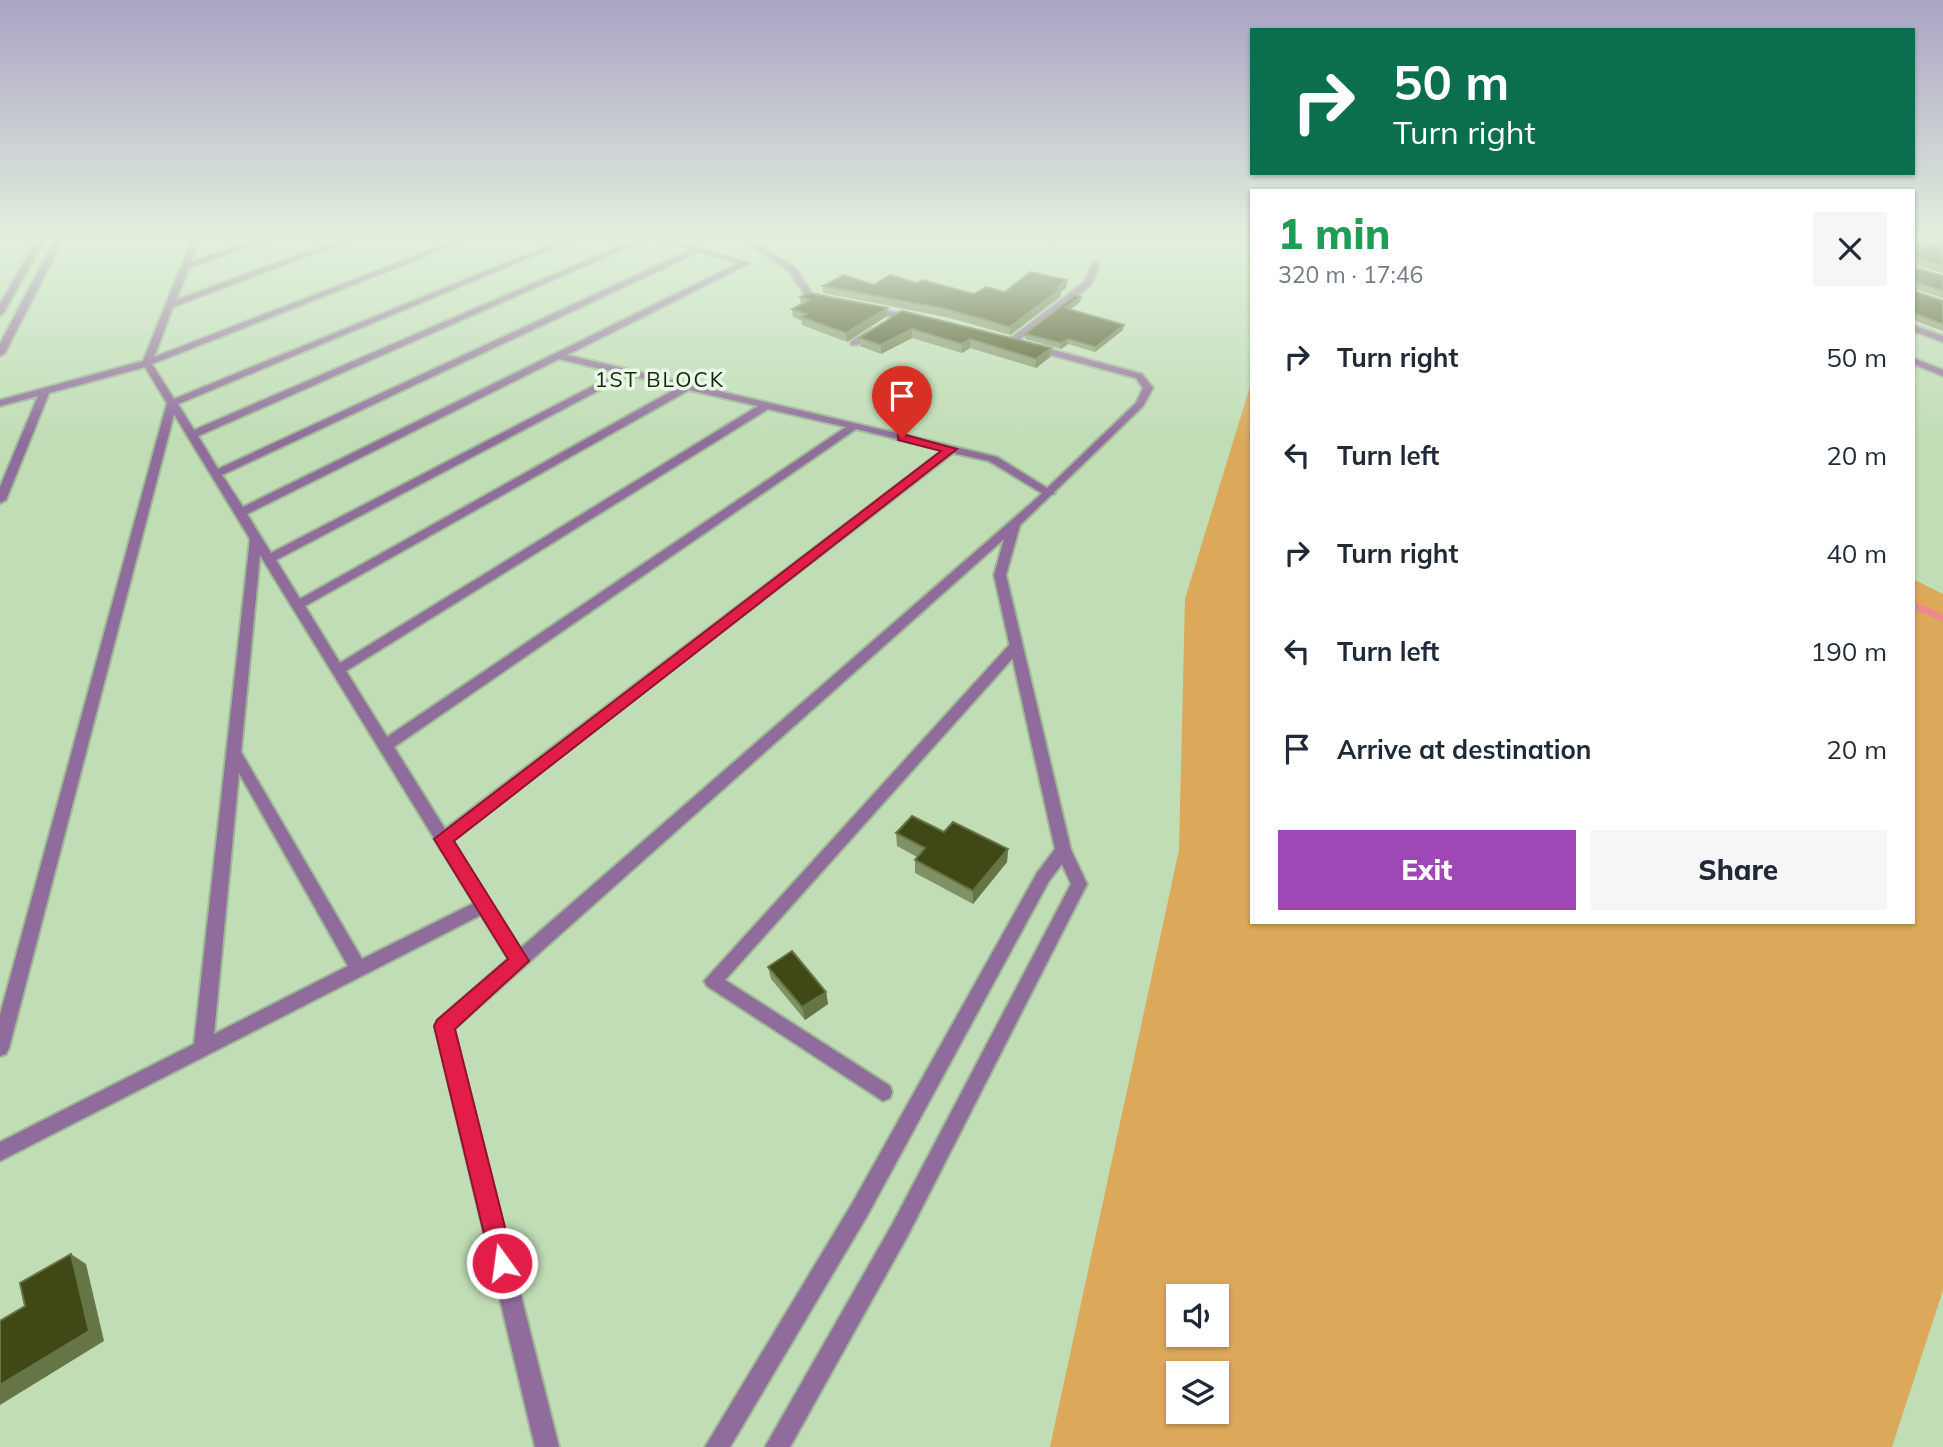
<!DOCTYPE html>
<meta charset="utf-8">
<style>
:root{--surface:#fff;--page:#f6f6f7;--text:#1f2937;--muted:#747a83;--accent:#9d48b6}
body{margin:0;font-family:Mulish,sans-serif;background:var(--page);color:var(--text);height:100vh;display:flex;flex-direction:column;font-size:26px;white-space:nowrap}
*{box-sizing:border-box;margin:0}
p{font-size:23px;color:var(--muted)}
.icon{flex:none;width:38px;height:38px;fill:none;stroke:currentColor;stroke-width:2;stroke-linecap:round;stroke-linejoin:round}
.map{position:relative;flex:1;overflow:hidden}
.drawer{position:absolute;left:1250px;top:189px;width:665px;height:735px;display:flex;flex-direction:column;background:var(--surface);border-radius:0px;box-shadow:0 2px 5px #0004}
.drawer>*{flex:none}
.banner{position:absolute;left:1250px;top:28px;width:665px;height:147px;border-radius:0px;box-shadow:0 2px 5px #0004;background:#0b6e4f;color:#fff;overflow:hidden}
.tools{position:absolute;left:1166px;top:1284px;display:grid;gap:14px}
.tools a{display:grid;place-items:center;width:63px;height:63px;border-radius:0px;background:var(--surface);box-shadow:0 2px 5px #0004;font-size:35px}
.pin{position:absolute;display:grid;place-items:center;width:60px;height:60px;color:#fff;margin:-72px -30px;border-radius:50% 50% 50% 0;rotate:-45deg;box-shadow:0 0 7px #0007}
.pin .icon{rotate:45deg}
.me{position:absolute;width:77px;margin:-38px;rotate:346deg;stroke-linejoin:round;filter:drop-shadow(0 0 5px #0008)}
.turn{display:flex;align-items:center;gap:24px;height:147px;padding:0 28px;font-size:32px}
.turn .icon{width:91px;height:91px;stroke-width:2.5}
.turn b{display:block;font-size:49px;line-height:60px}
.round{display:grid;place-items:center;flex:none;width:74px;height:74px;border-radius:0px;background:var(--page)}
.summary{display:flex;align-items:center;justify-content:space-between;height:119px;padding:0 28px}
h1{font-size:42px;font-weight:800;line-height:52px;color:#1e9e55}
.button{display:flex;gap:14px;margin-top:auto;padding:14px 28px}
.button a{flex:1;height:80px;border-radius:0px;background:var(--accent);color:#fff;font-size:28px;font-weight:800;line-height:80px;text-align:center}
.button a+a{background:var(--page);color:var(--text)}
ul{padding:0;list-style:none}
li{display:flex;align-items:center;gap:21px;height:98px;padding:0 28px}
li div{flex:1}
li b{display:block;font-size:26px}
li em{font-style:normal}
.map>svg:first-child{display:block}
.green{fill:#dba959;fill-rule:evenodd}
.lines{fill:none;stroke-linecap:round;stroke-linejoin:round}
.stream{stroke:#ee898d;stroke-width:7}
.minor-casing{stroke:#9eb895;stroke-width:4}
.tertiary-casing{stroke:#9eb895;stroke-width:4}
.path{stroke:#8da484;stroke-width:2.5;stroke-dasharray:2.5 2.5;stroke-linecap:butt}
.minor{fill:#906c9c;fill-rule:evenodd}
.tertiary{fill:#906c9c;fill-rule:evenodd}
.wall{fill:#809265}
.shaded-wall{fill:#667545}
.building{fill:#404815;stroke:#667545;stroke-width:2}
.route{fill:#e11d48;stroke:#92132f;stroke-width:2}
.labels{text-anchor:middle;stroke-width:7;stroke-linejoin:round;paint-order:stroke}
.far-quarter-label{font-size:21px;letter-spacing:2px;fill:#182314;stroke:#eaf9e5}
</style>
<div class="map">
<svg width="1943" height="1447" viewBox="0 0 1943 1447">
<rect width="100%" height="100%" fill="#c0ddb5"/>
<path class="green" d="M1251,383V922H1913V579L1943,594V1290L1892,1447H1050L1179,850L1185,599ZM1178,1297H1216V1335H1178ZM1178,1374H1216V1412H1178Z"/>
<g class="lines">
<path class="stream" d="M1913,605L1943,618"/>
<defs>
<path id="minor" d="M192,239H200L191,262L259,239H270L189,268L176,300L342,239H352L173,307L154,357L459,239H469L152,364L174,399L564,239H574L178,404L194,430L636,239H646L198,436L218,469L691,250L656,239H668L750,263L567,355L997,457L1055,493L1049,496L1045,495L989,461L953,453L452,840L525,956L528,961L525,966L519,968L513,966L481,915L0,1161V1142L194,1044L250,539L174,414L9,1048L6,1054L0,1056V1015L167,403L145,367L49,393L6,500L0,503V487L38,396L0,406V400L143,361ZM699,252L739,263L243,507L222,475ZM559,359L618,373L271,553L247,514ZM628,375L679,387L300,599L276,560ZM689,390L758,406L340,663L305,606ZM768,409L846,427L387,737L346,671ZM856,429L943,450L445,829L394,747ZM260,555L474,903L362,959L241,752ZM239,773L348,966L214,1034Z
M1936,239H1943V242L1929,246L1925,244Z
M1093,262L1100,264L1091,285L1014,344H1008V340L1084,282Z
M1913,325L1943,336V342L1913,331Z
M871,329L878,331L857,345H851V341Z
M1913,358L1943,370V376L1913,364Z
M1016,642L1021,643L1022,646L1021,649L725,980L890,1086L892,1092L890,1098L883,1101L707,986L704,981L1011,643Z"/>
<path id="tertiary" d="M37,239H45L4,312L0,315V304Z
M55,239H63L5,353L0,356V344Z
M741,239H750L795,267L813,294L827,297V301L807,298L789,271Z
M868,306L916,317L917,319L913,322L865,311V307Z
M1035,345L1142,374L1153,388L1143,406L1020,525L1006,575L1071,850L1087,884L907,1237L790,1447H765L893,1223L1071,884L1062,864L1049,881L867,1216L730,1447H705L853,1202L1037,873L1055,849L994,575L1004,539L454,1029L559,1447H535L435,1026L438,1020L1036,499L1136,403L1143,388L1136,378L1032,350L1030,348Z"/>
</defs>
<use href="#minor" class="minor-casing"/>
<use href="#tertiary" class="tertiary-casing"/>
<path class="path" d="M1055,239L1049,247L1085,255"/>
<use href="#minor" class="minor"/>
<use href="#tertiary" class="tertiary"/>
</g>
<path class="wall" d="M1913,239L1943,247V273L1915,265L1916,268L1943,276V298L1915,289L1916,292L1943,301V331L1913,320Z
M1067,280L1066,288L1061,292L1060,297L1010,335L946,317L823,293V286L917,283L974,294L1005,292Z
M800,297L887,308V316L847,342L802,325V321L793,317L792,309L801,305Z
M1081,297L1080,302L1070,310L1123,330L1095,352L1068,344L1061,349L1025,339V334Z
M902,311L1051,348L1050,357L1036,368L970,348L962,353L912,338L881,354L860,346L859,338Z
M944,832L1008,849L1007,862L973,904L915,873V860L917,857L897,846L896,833Z
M768,967L826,992L828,1004L805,1020L771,979Z"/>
<path class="shaded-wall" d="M1067,280L1066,288L1061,292L1060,297L1010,335V327Z
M1081,297L1080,302L1065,313V308Z
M887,308V316L847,342L846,333Z
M1124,325L1123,330L1095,352L1096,347Z
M912,329V338L881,354V345Z
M970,339V348L962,353V344Z
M1068,339V344L1061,349V343Z
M1051,348L1050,357L1036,368V359Z
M1008,849L1007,862L973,904V891Z
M826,992L828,1004L805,1020L802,1007Z
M71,1254L86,1264L104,1341L0,1405V1385Z"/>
<path class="building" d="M1913,239H1918L1943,247V266L1915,258L1916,268L1943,276V291L1915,282L1916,292L1943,301V324L1913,313Z
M1030,272L1067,280L1057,288L1061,289L1010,327L946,309L823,286L844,275L874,285L890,275L917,283L922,280L974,294L986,287L1005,292Z
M808,293L887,308L846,333L801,317L806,314L792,309L810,300L800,297Z
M1075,295L1081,297L1065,308L1124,325L1096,347L1068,339L1061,343L1025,334Z
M902,311L1051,348L1036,359L970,339L962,344L912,329L881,345L859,338Z
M912,816L944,832L953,822L1008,849L973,891L915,860L925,848L896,833Z
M792,951L826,992L802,1007L768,967Z
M71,1254L89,1331L0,1385V1321L25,1306L20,1283Z"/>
<linearGradient id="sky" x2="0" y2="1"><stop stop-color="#aaa3c4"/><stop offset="0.54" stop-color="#e3f0de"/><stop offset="1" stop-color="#e3f0de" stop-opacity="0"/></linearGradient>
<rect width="1943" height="441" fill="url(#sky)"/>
<path class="route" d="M902,434L957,449L454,841L529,961L455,1029L514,1263L510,1271L502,1275L493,1271L434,1026L437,1020L508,959L434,839L941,451L898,440V435Z"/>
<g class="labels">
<g class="far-quarter-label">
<text x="660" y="387">1ST BLOCK</text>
</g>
</g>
</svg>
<div class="tools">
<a><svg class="icon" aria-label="sound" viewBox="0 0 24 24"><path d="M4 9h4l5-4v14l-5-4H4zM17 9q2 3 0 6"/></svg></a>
<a><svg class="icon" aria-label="layers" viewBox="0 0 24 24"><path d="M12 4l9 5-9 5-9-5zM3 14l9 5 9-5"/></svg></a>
</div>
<div class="pin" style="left:902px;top:438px;background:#d93025"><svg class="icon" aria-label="arrive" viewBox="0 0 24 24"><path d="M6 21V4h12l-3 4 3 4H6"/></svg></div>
<svg class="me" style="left:502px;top:1263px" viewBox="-20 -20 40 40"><circle r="17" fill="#e11d48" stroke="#fff" stroke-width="3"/><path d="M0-11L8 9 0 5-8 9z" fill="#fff"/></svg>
<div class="banner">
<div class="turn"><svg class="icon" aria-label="right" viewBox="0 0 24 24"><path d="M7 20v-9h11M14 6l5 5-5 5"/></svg><div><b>50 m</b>Turn right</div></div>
</div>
<section class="drawer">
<div class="summary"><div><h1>1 min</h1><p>320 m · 17:46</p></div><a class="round"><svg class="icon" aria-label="close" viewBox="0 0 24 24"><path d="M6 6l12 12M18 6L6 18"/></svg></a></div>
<ul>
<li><svg class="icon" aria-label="right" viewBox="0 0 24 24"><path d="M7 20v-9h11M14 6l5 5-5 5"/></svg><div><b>Turn right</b></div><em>50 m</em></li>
<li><svg class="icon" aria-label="left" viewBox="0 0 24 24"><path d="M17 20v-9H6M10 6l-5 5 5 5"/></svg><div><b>Turn left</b></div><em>20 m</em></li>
<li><svg class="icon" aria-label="right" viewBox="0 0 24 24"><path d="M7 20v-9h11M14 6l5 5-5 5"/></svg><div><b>Turn right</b></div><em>40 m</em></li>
<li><svg class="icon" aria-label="left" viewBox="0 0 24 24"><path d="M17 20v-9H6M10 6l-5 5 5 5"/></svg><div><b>Turn left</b></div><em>190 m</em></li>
<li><svg class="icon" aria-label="arrive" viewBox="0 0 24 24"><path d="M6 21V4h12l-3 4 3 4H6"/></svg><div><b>Arrive at destination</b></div><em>20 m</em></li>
</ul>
<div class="button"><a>Exit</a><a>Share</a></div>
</section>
</div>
